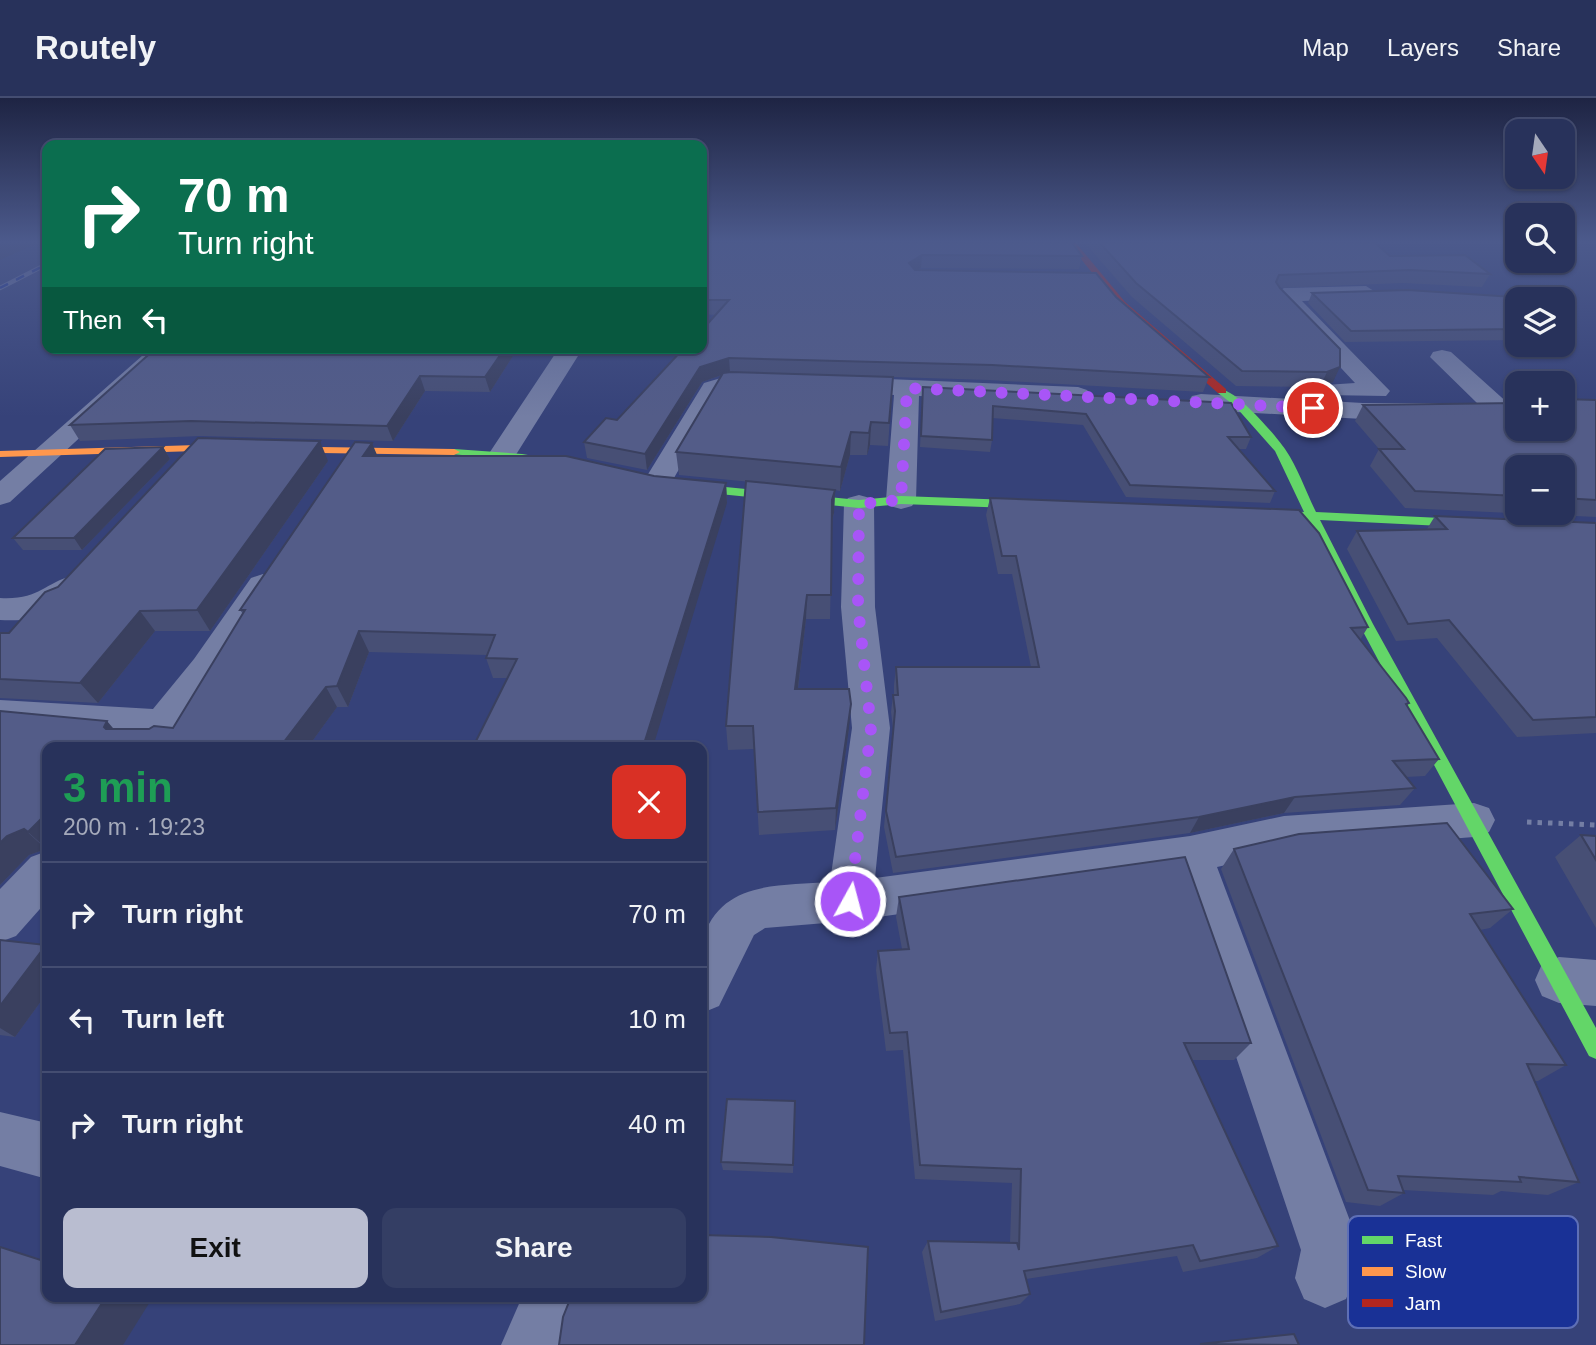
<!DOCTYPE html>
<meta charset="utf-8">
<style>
:root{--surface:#28325b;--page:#343e64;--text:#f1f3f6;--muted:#a5aabb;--line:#444d71;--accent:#b9bdd0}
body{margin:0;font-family:Helvetica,sans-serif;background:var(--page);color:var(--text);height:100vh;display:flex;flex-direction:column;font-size:26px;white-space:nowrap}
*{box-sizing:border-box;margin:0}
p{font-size:23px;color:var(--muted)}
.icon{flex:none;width:38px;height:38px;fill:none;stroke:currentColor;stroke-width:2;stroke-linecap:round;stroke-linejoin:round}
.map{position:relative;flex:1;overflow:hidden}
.sheet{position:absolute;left:42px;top:644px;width:665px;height:560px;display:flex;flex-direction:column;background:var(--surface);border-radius:14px;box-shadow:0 2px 5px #0004,0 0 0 2px var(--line)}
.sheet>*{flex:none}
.banner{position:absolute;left:42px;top:42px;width:665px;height:214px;border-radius:14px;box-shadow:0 2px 5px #0004,0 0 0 2px var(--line);background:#0b6e4f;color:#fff;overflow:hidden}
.needle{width:46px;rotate:167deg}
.controls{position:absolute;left:1505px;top:21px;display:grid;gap:14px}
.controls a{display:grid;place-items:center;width:70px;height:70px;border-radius:14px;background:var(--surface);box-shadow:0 2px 5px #0004,0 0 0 2px var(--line);font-size:35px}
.pin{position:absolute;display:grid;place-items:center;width:60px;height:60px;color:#fff;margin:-30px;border:4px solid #fff;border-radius:50%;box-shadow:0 2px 7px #0007}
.me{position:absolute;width:77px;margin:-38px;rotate:7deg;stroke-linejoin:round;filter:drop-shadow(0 0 5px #0008)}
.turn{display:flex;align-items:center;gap:24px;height:147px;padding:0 21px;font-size:32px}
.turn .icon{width:91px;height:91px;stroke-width:2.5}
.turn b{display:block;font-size:49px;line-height:60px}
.then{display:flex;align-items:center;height:66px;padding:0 21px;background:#0003;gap:14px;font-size:26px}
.round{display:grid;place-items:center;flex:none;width:74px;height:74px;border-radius:14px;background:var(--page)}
.headline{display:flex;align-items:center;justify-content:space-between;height:119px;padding:0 21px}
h1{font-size:42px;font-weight:700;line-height:52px;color:#1e9e55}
.primary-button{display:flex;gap:14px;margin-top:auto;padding:14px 21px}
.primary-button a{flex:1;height:80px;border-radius:14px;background:var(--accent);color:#111;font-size:28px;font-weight:700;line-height:80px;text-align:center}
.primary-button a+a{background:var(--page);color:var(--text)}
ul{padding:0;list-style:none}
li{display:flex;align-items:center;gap:21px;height:105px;padding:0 21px;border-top:2px solid var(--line)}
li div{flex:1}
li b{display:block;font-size:26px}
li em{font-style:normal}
header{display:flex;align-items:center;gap:42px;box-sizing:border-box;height:98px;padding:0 35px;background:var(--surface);border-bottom:2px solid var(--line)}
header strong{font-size:33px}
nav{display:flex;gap:38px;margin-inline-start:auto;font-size:24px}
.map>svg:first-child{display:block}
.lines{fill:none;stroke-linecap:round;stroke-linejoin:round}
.path{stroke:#747ea4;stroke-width:5;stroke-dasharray:4.5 6;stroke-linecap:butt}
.street{fill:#747ea4;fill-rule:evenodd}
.fast{fill:#63d668;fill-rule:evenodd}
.slow{fill:#ff974d;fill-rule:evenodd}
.jam{fill:#b3261e;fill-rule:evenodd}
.rail-casing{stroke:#737da4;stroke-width:4.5}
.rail{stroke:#193196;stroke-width:2.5;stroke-dasharray:9;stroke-linecap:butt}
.wall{fill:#474f75;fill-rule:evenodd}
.shaded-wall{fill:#3a405f}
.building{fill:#535c88;stroke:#3a405f;stroke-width:2}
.route{stroke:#a855f7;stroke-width:12;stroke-dasharray:0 21.6}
.key{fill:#193196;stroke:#5e6fb6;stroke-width:2}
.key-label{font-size:19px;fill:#fff}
</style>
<header>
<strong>Routely</strong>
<nav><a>Map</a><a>Layers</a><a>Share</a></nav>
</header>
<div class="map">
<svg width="1596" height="1247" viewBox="0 0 1596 1247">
<rect width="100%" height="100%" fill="#364279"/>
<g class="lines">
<path class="path" d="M1527,724L1596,727"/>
<path class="street" d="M1366,188L1377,195L1374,200L1302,203L1390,293L1386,298L1325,297L1321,292L1325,287L1355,285L1273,197L1284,190Z
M151,250H177L10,404L0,407V383Z
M559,250H583L512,363L502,365L492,363L488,357Z
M1442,252L1451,254L1510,307L1514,313L1510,319L1363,321L1201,312L1192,310L1188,304L1192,298L1201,296L1363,305H1477L1430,259L1433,254Z
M767,276L776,279L780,284L776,289L723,295L667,392L657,395L647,392L642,386L704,285L731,277Z
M841,279L1078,289L1087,292L1091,297L1087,302L1078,305L919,298L916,402L912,408L901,411L890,408L886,402L894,297L832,292L828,287L832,282Z
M859,397L870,400L874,406L875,509L890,630L875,780L1190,738L1284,718L1474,705L1489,710L1495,722L1489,734L1474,739L1284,754L1217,769L1361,1152L1355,1180L1346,1201L1325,1210L1304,1201L1295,1180L1301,1152L1175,777L850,823L765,830L754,837L719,908L702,915C702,896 697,861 702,844C719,782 779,788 830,784L852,630L841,509L844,406L848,400Z
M263,476L275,480L280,487L220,579L166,649H124L130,638L0,630V602L153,611L194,561L251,480Z
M74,477L86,480L91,488C72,517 32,524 0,522V500C40,502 42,486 74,477Z
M47,753V803L16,838L0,844V791L31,759Z
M1559,859L1596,862V908L1559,905L1542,898L1535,882L1542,866Z
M0,1014L47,1025V1081L0,1068Z
M522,1199H583L564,1247H501Z"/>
<path class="fast" d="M1218,291C1235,289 1275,337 1285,351C1298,370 1306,394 1316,414L1483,422L1489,426L1483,430L1320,422L1373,526L1596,930V961L1589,958L1359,526L1308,422L1251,419L1245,415L1251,411L1304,414L1275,353L1235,308L1218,295Z
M454,351L522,356L564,363L570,366L564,369L522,362L450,356V352Z
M674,384L859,402L901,398L1040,403L1046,407L1040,411L901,406L859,410L670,391L668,388Z"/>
<path class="slow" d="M197,347L454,351L460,354L454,357L197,353L0,359V353Z"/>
<path class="jam" d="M1068,145H1076L1125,204L1226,291V295H1218L1119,208Z"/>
<defs>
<path id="rail" d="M0,190L47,166"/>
</defs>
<use href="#rail" class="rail-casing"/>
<use href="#rail" class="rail"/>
</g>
<path class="wall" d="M702,145L1082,158L1079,171L921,170L919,172L1116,199L1209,279L1203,294L989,282L893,279L888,348L870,347L867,357H850L840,393L835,392L834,415L832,423L830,521H806L798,591L849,630L835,732L759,737L754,651L728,652L726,628L801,389L679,377L676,354L722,277L702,284L647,372L587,360L584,344L617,322L716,217L702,216Z
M1085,145H1375L1390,158L1490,176L1482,189L1403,185L1280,190L1333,284L1320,289L1236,288L1132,199Z
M1312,195L1517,201V242L1345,244L1308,205Z
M518,250L490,294L425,293L393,343L200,338L80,343L70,327Z
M923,289L1251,339L1246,351H1239L1275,393L1270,405L1126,399L1083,327L992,320V342L990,354L920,349Z
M1596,302V419L1405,410L1370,368L1379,351L1355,323L1363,307L1517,305ZM1517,369H1563V415H1517Z
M163,349L170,361L82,452H23L13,440Z
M378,358L654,378L726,385L727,405L507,580H493L486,560L487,557L369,554L348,609H337L308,649H47V751H46L29,757L0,787V613L114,631H149L173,630L243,516L240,512Z
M328,363L210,533H155L98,605L0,600V535H9Z
M990,400L1368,529L1360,542L1409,605L1407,608L1439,661L1425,678L1406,679L1415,690L1400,707L1284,715L1190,735L893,775L884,729L893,630L891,614L893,597H894V587L896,569H1031L1012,476H998L986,417Z
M1435,418L1596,425V635L1517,639L1437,540L1396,543L1347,451L1357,433L1427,431Z
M1581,737L1596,738V830L1555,759Z
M1234,751L1513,811L1490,830L1480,832L1566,967L1538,983H1534L1579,1084L1548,1097L1501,1093L1493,1097L1403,1092L1404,1095L1380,1108L1346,1104L1221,771Z
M899,799L1251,945L1234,962H1192L1278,1148L1257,1160L1183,1174L1177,1158L1026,1181L1030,1196L1020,1206L935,1223L922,1154L928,1143L1010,1144L1012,1085L915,1081L903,952L886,953L876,872L878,853L902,851L896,819Z
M0,842L47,847V895L15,939L0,937Z
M795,1003L793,1075L723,1072L721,1064Z"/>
<path class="shaded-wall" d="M0,145H38L0,162Z
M922,157L921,170L907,179L909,165Z
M505,250H518L490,294L485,279Z
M729,260L730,274L702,284L647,372L645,356L700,269Z
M1340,269L1333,284L1320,289L1327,274Z
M420,278L425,293L393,343L387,328Z
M871,324L870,347L867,357L869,335Z
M851,334L850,357L840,393L841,369Z
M320,343L328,363L210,533L197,512Z
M372,345L380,364L363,358Z
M163,349L170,361L82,452L74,440Z
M726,385L727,405L653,649H643Z
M835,392L834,415L831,425L832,402Z
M807,497L806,521L795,615V591Z
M140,513L155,533L98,605L80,585Z
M359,533L369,554L348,609L337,588Z
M326,589L337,609L308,649H280Z
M851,606L849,630L835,732L836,710Z
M107,623L124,643L104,629Z
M1295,699L1284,715L1190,735L1199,719Z
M47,715V751L28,734Z
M24,731L46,751L29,757L0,787V745L7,738Z
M46,847H47V895L15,939L0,930V908Z
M106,1199H153L123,1247H75Z"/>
<path class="building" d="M702,145H1072L1082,158L922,157L909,165L915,172L1096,175L1116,199L1209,279L992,267L729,260L700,269L645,356L584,344L606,320L617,322L684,250H702V232L729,202H702Z
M1100,145H1375L1390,158L1465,157L1490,176L1410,172L1279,177L1276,184L1280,190L1340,251V269L1327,274L1242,273L1136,185Z
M1408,192L1514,199L1518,201L1517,231L1351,233L1312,195Z
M156,250H505L485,279L420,278L387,328L191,323L70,327Z
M731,274L893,279L889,325L871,324L869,335L851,334L841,369L676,354L723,275Z
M923,289L1231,305L1251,339H1228L1275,393L1130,387L1086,316L993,308L992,342L921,338Z
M1563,301L1596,302V402L1563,400V369H1517V398L1415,393L1379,351H1404L1363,307L1517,305V331H1563Z
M198,340L320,343L197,512L140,513L80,585L0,581V535H9L45,494L58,489Z
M355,344L372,345L363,358H566L654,378L726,385L643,649H473L517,561L486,560L495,537L359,533L337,588L326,589L280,649H47V715L28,734L24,731L7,738L0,745V613L107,623L104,629L106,631H149L154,628L173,630L245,512H240Z
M163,349L74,440H13L105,351Z
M746,383L835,392L832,402L831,497H807L795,591H849L851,606L836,710L758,714L753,628H726Z
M990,400L1299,412L1319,435L1368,529L1351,530L1406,600L1409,605L1406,606L1439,661L1393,663L1415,690L1295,699L1199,719L896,759L886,713L895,613L893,597H898L896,569H1039L1016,458H1002Z
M1435,418L1596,425V619L1533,622L1449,522L1408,526L1357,433L1447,431Z
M1447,725L1513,811L1470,816L1566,967L1527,966L1579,1084L1519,1079L1521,1084L1398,1078L1404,1095L1368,1092L1234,751L1299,736Z
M1581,737L1596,738V762Z
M1185,759L1251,945H1184L1278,1148L1200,1163L1193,1147L1024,1173L1030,1196L941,1214L928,1143L1017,1145L1019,1152L1021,1071L920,1067L907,934L890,935L878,853L909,851L899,799Z
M0,842L46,847L0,908Z
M727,1001L795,1003L793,1067L721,1064Z
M702,1137L771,1139L868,1149L864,1247H559L563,1219L571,1199H702Z
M0,1149L47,1164V1199H106L75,1247H0Z
M1294,1236L1299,1247L1200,1246Z"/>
<linearGradient id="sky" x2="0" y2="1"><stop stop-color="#1e2443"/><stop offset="0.45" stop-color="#4c5a8c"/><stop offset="1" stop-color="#4c5a8c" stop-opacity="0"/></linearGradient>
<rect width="1596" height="319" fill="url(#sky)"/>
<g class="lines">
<path class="route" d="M850,803L871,630L858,509L859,406L901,402L907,290L1313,310"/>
</g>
<rect x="1348" y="1118" width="230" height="112" rx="10" class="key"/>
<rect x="1362" y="1138" width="31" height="8" fill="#63d668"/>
<rect x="1362" y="1169" width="31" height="9" fill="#ff974d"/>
<rect x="1362" y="1201" width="31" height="8" fill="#b3261e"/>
<g class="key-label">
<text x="1405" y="1149">Fast</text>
<text x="1405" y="1180">Slow</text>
<text x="1405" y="1212">Jam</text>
</g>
</svg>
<div class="controls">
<a><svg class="needle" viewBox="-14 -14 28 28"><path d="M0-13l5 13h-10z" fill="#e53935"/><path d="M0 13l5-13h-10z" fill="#a5aabb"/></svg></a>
<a><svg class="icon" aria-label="search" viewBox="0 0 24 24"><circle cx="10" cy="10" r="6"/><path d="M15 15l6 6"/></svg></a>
<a><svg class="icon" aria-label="layers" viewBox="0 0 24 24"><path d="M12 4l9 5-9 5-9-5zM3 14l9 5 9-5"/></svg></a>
<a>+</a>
<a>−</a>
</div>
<div class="pin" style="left:1313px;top:310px;background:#d93025"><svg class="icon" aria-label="arrive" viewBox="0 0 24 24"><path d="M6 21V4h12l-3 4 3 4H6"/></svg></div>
<svg class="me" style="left:850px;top:803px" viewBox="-20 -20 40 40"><circle r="17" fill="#a855f7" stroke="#fff" stroke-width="3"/><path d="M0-11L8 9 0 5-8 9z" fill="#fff"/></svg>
<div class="banner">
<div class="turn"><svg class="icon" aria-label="right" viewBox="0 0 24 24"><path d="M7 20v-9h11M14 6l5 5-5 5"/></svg><div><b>70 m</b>Turn right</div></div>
<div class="then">Then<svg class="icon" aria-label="left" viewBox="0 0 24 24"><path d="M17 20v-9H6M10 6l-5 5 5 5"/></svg></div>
</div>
<section class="sheet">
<div class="headline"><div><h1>3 min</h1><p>200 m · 19:23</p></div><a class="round" style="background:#d93025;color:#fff"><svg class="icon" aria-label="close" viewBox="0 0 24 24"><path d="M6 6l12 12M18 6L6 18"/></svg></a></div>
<ul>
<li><svg class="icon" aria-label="right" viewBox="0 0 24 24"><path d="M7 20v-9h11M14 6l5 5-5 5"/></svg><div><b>Turn right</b></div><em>70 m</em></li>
<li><svg class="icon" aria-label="left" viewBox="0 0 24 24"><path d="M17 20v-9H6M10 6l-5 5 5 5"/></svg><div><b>Turn left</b></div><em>10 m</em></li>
<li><svg class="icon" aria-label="right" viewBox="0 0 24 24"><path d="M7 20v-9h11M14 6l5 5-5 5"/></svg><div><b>Turn right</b></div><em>40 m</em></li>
</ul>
<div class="primary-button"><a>Exit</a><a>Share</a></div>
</section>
</div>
